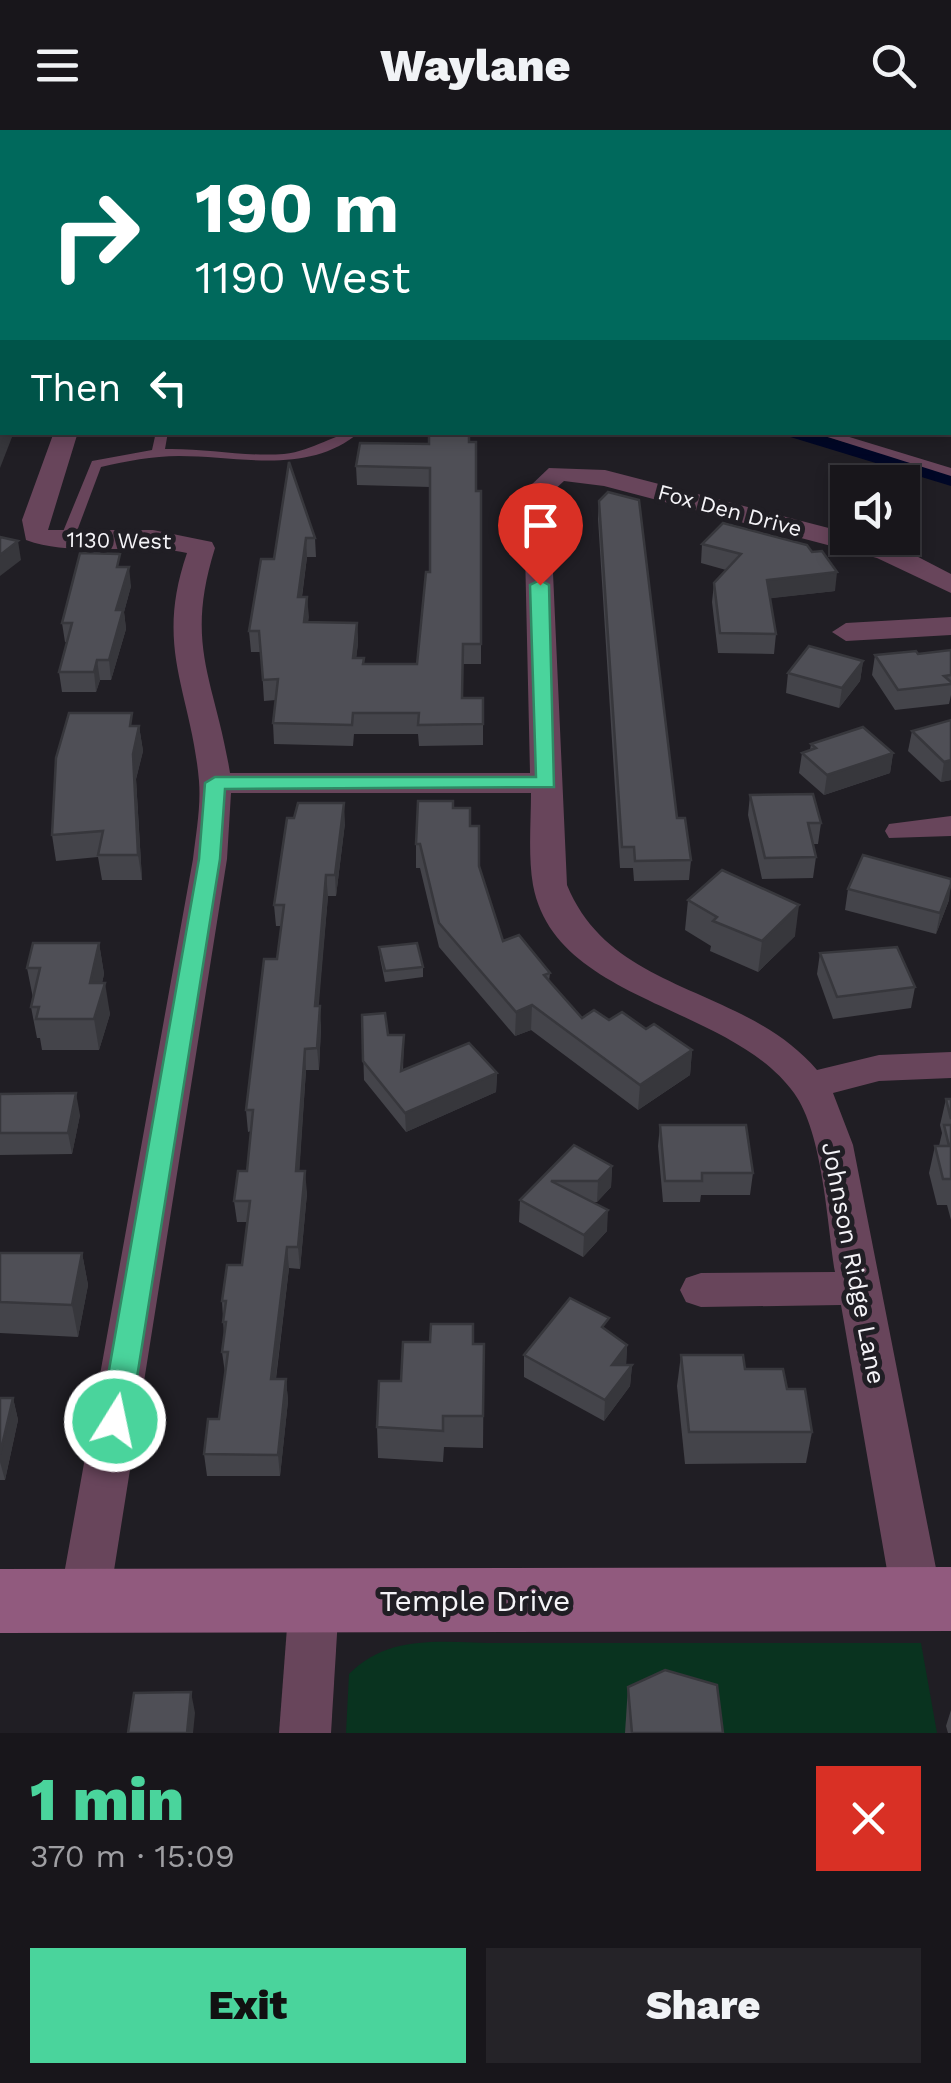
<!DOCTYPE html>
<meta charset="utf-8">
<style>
:root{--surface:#18161b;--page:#252328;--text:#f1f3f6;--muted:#9f9fa3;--line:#36353a;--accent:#4ad49c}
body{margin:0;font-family:"Work Sans",sans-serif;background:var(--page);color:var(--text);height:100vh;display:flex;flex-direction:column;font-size:38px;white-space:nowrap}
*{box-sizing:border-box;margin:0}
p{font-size:32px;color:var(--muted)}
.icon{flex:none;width:55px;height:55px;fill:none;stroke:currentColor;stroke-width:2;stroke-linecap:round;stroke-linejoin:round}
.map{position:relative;height:1603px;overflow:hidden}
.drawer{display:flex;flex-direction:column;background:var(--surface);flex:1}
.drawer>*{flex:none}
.top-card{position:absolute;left:0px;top:0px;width:952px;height:305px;box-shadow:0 5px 15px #0003,0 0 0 2px var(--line);background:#00695c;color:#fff;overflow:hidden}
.buttons{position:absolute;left:830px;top:335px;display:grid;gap:20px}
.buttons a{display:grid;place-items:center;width:90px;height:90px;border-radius:0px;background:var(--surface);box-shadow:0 5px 15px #0003,0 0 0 2px var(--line);font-size:50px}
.pin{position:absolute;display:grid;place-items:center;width:85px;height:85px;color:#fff;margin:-102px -42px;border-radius:50% 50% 50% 0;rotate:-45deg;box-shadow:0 0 10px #0007}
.pin .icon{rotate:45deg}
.me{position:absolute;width:110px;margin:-55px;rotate:10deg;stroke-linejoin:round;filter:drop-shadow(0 0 8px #0008)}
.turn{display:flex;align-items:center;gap:35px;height:210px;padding:0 30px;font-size:45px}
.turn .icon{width:130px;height:130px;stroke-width:2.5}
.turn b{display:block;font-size:70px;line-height:85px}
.then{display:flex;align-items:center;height:95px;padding:0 30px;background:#0003;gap:20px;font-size:38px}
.round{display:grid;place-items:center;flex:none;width:105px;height:105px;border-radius:0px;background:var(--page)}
.headline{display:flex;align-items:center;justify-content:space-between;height:170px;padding:0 30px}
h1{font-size:60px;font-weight:800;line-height:75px;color:var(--accent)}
.cta{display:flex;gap:20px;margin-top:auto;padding:20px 30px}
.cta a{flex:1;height:115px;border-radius:0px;background:var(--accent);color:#111;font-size:40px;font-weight:800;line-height:115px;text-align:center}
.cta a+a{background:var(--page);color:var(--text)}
header{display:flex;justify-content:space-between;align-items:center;height:130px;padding:0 30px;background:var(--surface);font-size:45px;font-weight:800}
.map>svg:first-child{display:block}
.green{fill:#09331f}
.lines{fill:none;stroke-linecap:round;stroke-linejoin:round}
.canal{fill:#000726;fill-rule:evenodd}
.lane{fill:#68455b;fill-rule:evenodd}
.street{fill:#68455b;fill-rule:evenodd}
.secondary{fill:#915a7e;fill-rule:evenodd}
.wall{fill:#44444a}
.shaded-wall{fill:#37373c}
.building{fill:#4f4f56;stroke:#37373c;stroke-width:2.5}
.route{fill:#4ad49c;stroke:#308a65;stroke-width:2.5}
.labels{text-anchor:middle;stroke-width:10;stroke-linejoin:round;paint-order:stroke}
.far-street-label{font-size:22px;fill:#f5f4f8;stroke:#201e24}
.street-label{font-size:25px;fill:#f5f4f8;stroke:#201e24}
.near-street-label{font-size:30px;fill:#f5f4f8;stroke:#201e24}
</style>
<header><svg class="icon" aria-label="menu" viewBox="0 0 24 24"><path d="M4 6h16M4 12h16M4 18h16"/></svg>Waylane<svg class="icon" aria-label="search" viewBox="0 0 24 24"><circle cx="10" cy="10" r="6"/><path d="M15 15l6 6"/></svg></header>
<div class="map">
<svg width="951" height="1603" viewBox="0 0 951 1603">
<rect width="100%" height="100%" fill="#201e24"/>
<path class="green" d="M508 1513H921L937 1603H346L349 1544C392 1500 451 1514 508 1513Z"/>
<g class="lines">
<polygon class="canal" points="774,302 809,302 951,342 951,356"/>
<g class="lane">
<rect x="0" y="166" width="2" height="6"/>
<path d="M156 302H168L165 319C205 318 245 327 284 324 314 321 335 302 360 302 307 346 241 326 179 326 152 326 127 331 101 337L74 409 67 413 62 412 60 409 92 331 152 320Z"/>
<polygon points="812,302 833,302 951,338 951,346"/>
</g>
<g class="street">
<path d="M54 302H78L48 400H153L212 412 215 418C184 517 215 549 230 643H530L524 376 528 358 549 338 605 340 848 403V408L897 416 951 444V463L877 428 604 356 564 351 553 361 550 376 567 755C612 865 743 854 817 940L879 925 951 922V948L879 951 833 963 853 1015 942 1469 934 1485 917 1491 900 1485 892 1469 841 1175 701 1177 686 1172 680 1160 686 1148 701 1143 835 1142C827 1093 823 1003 794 963 730 874 555 873 533 755 528 726 531 692 531 663H231L227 729 109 1472 101 1488 84 1494 67 1488 59 1472 193 729C196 703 201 677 199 651 191 560 154 519 187 423 135 412 75 428 26 410L22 390Z"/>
<polygon points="951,487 951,505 846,511 832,502 846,493"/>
<polygon points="951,686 951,706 889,708 885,701 889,694"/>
<polygon points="314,1449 331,1455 339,1471 331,1603 279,1603 289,1471 297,1455"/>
</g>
<polygon class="secondary" points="951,1437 951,1501 0,1503 0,1439"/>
</g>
<g class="wall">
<polygon points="469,312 476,361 481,361 481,534 463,534 463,568 483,568 483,615 419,616 418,604 354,604 353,616 274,614 273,593 276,570 264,571 261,522 251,522 249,501 274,429 289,332 315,408 316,427 307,427 302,467 307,467 308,492 357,493 358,513 356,528 364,534 417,534 430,442 430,357 357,355 356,336 429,314"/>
<polygon points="599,371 677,688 691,730 689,750 634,751 633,738 620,738 598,389"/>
<polygon points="723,393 835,461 770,468 776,504 774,524 718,523 712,472 714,453 726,440 701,433 702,414"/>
<polygon points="122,437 131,456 124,482 126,499 111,550 100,550 96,562 62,562 59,542 67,512 65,512 62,493"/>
<polygon points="951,520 951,565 949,574 895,580 872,545 875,525 918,524"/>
<polygon points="863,531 860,551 839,578 786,563 788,543"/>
<polygon points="951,590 951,650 941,652 908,621 912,601"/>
<polygon points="134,596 139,596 143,621 136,649 142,750 102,750 98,727 56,731 52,705"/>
<polygon points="811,614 893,623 890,643 824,665 799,643 802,623 810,620"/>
<polygon points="750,665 821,693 818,714 813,714 816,727 813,748 762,749 748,685"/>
<polygon points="453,678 470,696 479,736 503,811 550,843 549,851 582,888 609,890 646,899 692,920 690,945 638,980 531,900 515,906 439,817 420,738 416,738 416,714"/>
<polygon points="345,693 336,766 328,766 318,876 321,897 319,940 306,940 299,1041 307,1063 300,1139 289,1138 276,1249 286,1249 288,1271 280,1346 207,1346 204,1324 219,1289 225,1243 222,1222 224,1206 222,1171 242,1135 247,1092 237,1092 234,1071 247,1041 251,1001 248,1002 246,980 277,829 281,796 276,796 274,775"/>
<polygon points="848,759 949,770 936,804 845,780"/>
<polygon points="688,770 795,806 758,842 710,821 711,816 685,800"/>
<polygon points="99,813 104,844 102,853 110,884 99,920 42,920 40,908 37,908 31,877 33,868 27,838"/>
<polygon points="379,817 423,837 423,847 385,852 380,828"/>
<polygon points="820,823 915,857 911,878 833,889 817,844"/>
<polygon points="362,885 388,905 404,905 403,941 497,943 496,962 406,1002 364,950"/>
<polygon points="0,964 80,985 72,1024 0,1025"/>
<polygon points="946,969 951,969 951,1090 947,1075 937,1075 929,1043 935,1016 939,1016 942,1003 940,995"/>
<polygon points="660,995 753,1043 750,1065 701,1065 700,1072 663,1072 658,1016"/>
<polygon points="574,1015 612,1036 611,1057 597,1072 594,1072 607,1101 583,1127 519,1092 520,1070"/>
<polygon points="0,1123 82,1123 88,1155 78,1207 0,1203"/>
<polygon points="608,1201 627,1215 626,1235 632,1235 630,1256 604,1291 524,1247 524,1225"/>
<polygon points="473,1214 484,1214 483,1318 444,1317 443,1332 378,1328 377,1297 401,1251"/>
<polygon points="681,1225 745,1239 787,1259 812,1302 806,1333 685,1334 677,1256"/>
<polygon points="0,1268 13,1268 18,1290 5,1350 0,1350"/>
<polygon points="628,1557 723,1603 625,1603"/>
<polygon points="951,1580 951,1603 948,1603 946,1596"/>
</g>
<g class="shaded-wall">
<polygon points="4,302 14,302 0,338 0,313"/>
<polygon points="306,408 307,427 299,487 298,467"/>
<polygon points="18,411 21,430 0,446 0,425"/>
<polygon points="129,437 131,456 124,482 126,499 111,550 109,530 116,480"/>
<polygon points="837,442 835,461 765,469 767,450"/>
<polygon points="307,467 309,487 305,513 304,492"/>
<polygon points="357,493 358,513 354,548 353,528"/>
<polygon points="97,530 100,550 96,562 94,542"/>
<polygon points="863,531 860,551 839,578 842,558"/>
<polygon points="139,596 143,621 136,649 142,750 138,725 133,624"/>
<polygon points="893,623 890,643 824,665 827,645"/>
<polygon points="951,630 951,650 941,652 944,632"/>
<polygon points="344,673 345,693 336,766 335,745"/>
<polygon points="326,745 328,766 317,897 315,876"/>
<polygon points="951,754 949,770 936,804 940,783"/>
<polygon points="799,775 795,806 758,842 762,811"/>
<polygon points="99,813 104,844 95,884 90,853"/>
<polygon points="105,853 110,884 99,920 94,889"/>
<polygon points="532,875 531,900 515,906 516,882"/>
<polygon points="320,876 321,897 319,940 317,918"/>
<polygon points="305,919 306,940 298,1063 296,1041"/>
<polygon points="692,920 690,945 638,980 640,955"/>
<polygon points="497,943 496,962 406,1002 405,983"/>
<polygon points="76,963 80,985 72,1024 68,1003"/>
<polygon points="612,1036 611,1057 597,1072 598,1051"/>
<polygon points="305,1041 307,1063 300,1139 298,1117"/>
<polygon points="608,1080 607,1101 583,1127 584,1105"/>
<polygon points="287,1117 289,1138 273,1271 271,1249"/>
<polygon points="82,1123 88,1155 78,1207 72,1175"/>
<polygon points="627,1215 626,1237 612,1235"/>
<polygon points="632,1235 630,1256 604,1291 605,1270"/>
<polygon points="286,1249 288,1271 280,1346 278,1325"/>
<polygon points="13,1268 18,1290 5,1350 0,1332 0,1324"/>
<polygon points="191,1562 195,1583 193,1603 187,1603"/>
</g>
<g class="building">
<polygon points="0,176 2,176 2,212 2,203 0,204"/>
<polygon points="2,220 2,302 4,302 0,313 0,222"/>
<polygon points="429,302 469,302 469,312 476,312 476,361 481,361 481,514 463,514 462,568 483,568 483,594 418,595 419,583 353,583 352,595 273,593 278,549 263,550 259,501 249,501 261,429 274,429 289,332 315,408 306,408 298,467 307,467 304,492 357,493 353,528 364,528 363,534 417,534 426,442 430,442 430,338 356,336 360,313 429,314"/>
<polygon points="608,362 639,370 677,688 685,688 691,730 635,731 634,717 622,717 599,371"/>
<polygon points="723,393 807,415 812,422 822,421 837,442 767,450 776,504 720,503 714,453 741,424 702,414"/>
<polygon points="0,407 18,411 0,425"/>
<polygon points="80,423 120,424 117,437 129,437 116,480 123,480 109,530 97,530 94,542 59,542 72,493 62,493"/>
<polygon points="809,516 863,531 842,558 788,543"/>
<polygon points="951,520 951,545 944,546 951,552 951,554 898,560 875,525 916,521 918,524"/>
<polygon points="69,583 132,583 130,596 139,596 133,624 138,725 98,725 103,701 52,705 56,628"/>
<polygon points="951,590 951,630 944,632 912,601"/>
<polygon points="863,597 893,623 827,645 802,623 816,618 811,614"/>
<polygon points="813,664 821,693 808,693 816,727 765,728 750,665"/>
<polygon points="418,671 453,671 453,678 470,678 470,696 479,696 479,736 503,811 519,805 550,843 544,845 582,888 594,880 609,890 622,882 646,899 654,894 692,920 640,955 532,875 516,882 439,793 420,714 416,714"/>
<polygon points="298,673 344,673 335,745 326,745 315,876 320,876 317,918 305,919 296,1041 305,1041 298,1117 287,1117 271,1249 286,1249 278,1325 204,1324 208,1289 219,1289 228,1222 222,1222 226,1192 223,1192 226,1171 222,1171 227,1135 242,1135 250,1071 234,1071 238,1041 247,1041 253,980 246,980 264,829 277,829 284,775 274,775 287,688 294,688"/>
<polygon points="863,725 951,749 951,754 940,783 848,759"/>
<polygon points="722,740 799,775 762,811 713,791 717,787 688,770"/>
<polygon points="33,813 99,813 90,853 105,853 94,889 36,889 39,877 31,877 40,838 27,838"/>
<polygon points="417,813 423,837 385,841 379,817"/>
<polygon points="897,817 915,857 837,867 820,823"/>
<polygon points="385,883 388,905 404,905 401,941 469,913 497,943 405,983 363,931 362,885"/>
<polygon points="76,963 68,1003 0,1003 0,964"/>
<polygon points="946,969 951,969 951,989"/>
<polygon points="660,995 746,995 753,1043 702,1043 702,1051 665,1051"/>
<polygon points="944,995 951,995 951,1049 943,1049 935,1016 949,1016"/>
<polygon points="574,1015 612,1036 598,1051 551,1051 608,1080 584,1105 520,1070"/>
<polygon points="0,1123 82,1123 72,1175 0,1172"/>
<polygon points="570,1168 609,1188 602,1197 627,1215 612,1235 632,1235 605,1270 524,1225"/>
<polygon points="431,1194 473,1194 473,1214 484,1214 483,1286 443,1286 443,1301 377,1297 379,1251 401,1251 403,1212 430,1212"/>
<polygon points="681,1225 743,1225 745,1239 783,1239 787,1259 805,1259 812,1302 689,1302"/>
<polygon points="0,1268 13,1268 0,1324"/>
<polygon points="665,1540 717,1555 723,1603 632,1603 628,1557"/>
<polygon points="191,1562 187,1603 128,1603 134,1563"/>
</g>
<polygon class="route" points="540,450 549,455 554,657 225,659 220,729 130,1291 125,1299 115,1303 105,1299 100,1291 199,729 205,653 215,647 536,647 530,455"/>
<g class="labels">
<g class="far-street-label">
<text transform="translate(730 380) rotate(15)" y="8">Fox Den Drive</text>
<text transform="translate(119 410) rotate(1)" y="8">1130 West</text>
</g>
<g class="street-label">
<text transform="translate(854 1133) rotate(79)" y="9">Johnson Ridge Lane</text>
</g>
<g class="near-street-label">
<text x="475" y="1481">Temple Drive</text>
</g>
</g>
</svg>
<div class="buttons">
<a><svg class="icon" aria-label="sound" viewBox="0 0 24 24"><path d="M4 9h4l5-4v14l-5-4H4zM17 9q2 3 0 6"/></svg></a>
</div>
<div class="pin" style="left:540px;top:455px;background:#d93025"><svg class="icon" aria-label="arrive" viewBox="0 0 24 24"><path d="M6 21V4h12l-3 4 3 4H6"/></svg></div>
<svg class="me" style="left:115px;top:1291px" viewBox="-20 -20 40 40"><circle r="17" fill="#4ad49c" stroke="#fff" stroke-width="3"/><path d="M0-11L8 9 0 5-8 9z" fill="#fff"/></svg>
<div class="top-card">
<div class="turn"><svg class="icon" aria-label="right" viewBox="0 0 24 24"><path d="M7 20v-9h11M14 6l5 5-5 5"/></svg><div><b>190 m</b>1190 West</div></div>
<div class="then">Then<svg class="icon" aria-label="left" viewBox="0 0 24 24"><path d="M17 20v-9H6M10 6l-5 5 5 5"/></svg></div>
</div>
</div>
<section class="drawer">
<div class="headline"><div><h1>1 min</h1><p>370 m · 15:09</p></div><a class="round" style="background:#d93025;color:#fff"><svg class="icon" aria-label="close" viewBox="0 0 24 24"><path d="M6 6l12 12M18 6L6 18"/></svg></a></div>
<div class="cta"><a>Exit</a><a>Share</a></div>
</section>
